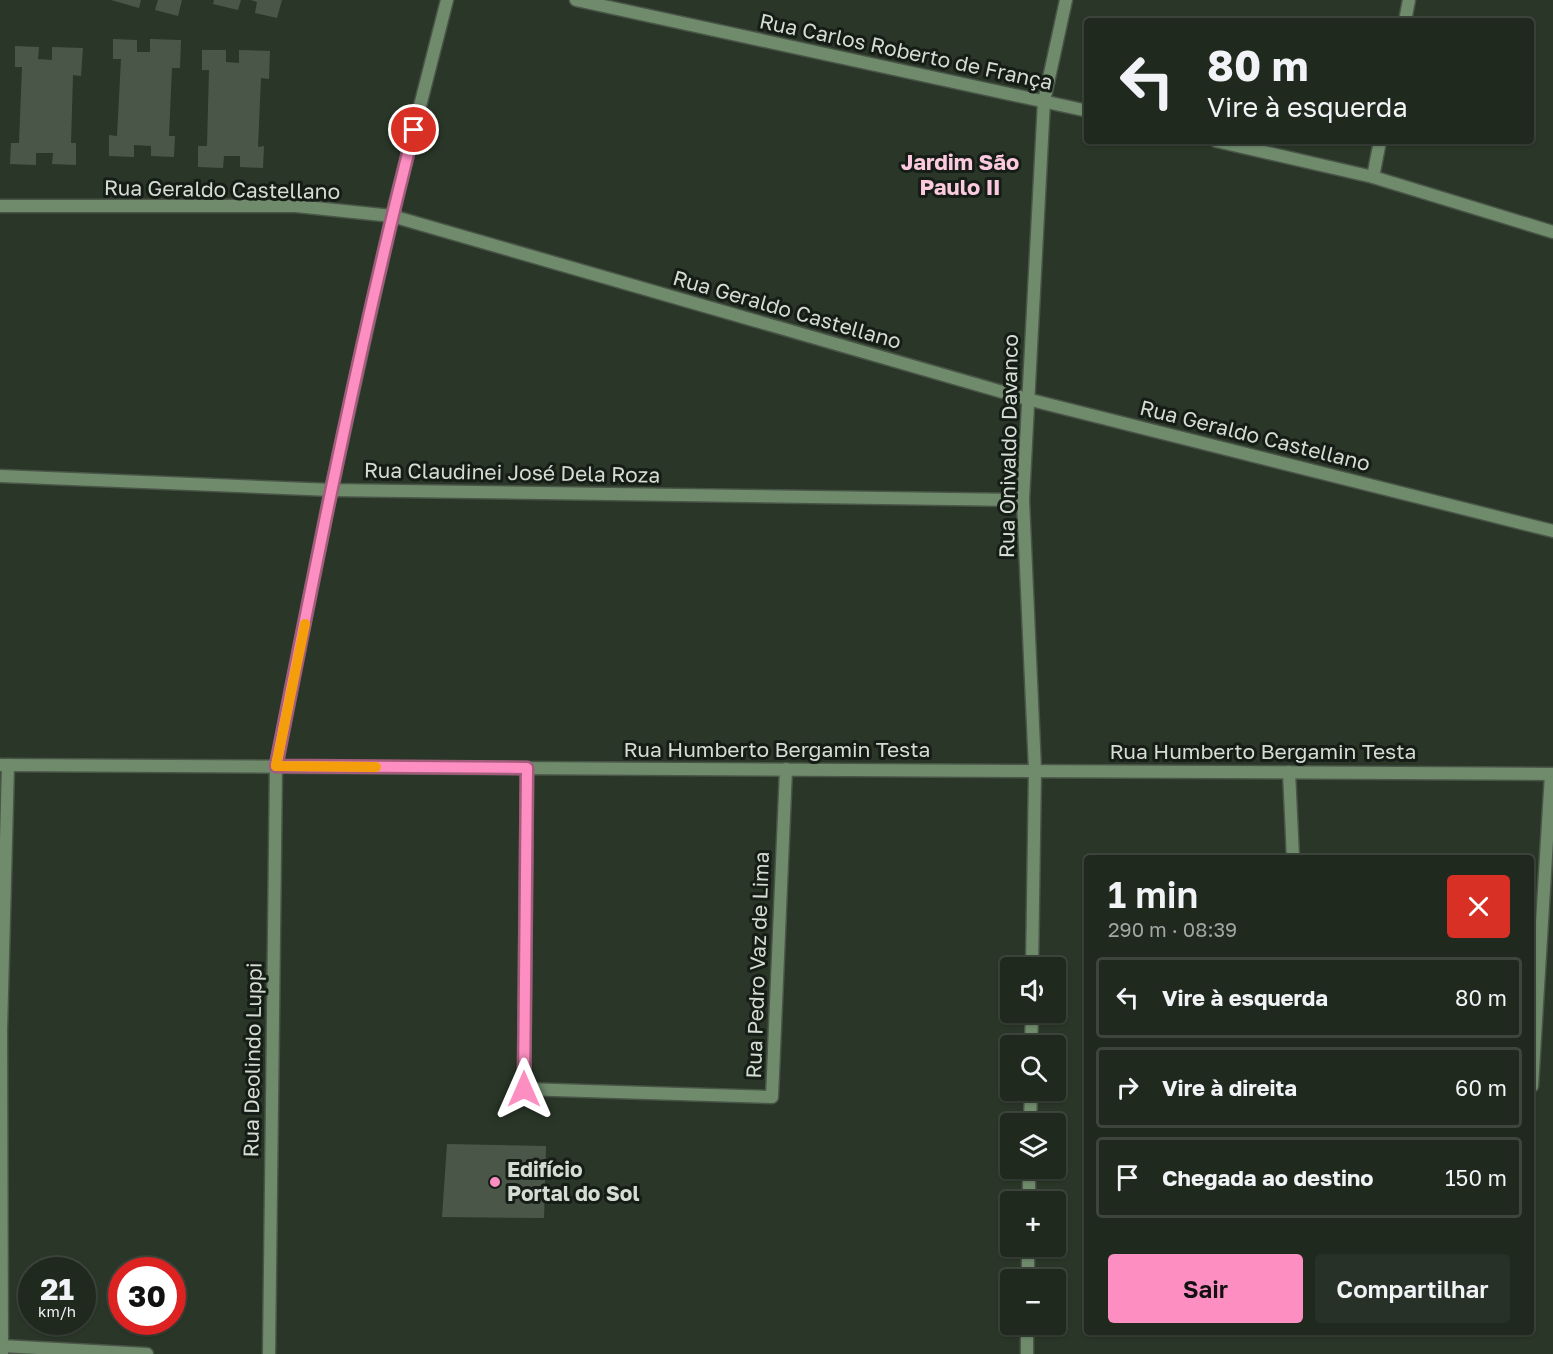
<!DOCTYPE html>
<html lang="pt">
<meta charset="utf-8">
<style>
:root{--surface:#20291e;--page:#283127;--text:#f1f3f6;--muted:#a2a6a4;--line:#3d453c;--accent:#fd8ec1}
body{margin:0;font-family:"Golos Text",sans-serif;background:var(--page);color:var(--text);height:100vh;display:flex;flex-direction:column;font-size:22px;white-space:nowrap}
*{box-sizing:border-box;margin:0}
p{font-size:20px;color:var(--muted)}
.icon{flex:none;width:33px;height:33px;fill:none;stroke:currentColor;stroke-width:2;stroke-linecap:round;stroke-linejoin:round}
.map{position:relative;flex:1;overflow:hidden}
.drawer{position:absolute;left:1084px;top:855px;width:450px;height:480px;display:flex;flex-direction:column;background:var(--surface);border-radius:6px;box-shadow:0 2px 4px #0004,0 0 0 2px var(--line)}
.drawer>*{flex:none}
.hud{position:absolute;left:1084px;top:18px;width:450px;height:126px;border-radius:6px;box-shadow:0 2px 4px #0004,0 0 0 2px var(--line);background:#20291e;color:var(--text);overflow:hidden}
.fabs{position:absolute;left:1000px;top:957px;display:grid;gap:12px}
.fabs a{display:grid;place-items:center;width:66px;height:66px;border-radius:6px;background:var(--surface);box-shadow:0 2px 4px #0004,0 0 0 2px var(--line);font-size:30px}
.speed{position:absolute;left:18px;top:1257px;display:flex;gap:12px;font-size:30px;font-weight:700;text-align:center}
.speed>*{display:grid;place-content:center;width:78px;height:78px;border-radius:50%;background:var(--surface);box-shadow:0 2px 4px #0004,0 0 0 2px var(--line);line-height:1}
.speed small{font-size:15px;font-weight:400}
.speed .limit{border:9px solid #d22;background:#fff;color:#111}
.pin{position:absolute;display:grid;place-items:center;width:51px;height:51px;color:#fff;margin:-26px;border:3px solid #fff;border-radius:50%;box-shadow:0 2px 6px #0007}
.me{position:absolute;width:66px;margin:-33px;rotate:0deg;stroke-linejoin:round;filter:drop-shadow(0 0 4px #0008)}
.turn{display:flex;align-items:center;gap:21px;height:126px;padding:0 24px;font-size:27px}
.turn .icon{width:78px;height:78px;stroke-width:2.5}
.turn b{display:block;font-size:42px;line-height:51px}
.round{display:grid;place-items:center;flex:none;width:63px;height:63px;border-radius:6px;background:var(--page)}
.overview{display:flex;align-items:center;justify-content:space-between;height:102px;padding:0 24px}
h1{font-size:36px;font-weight:600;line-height:45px}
.primary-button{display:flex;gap:12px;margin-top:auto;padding:12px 24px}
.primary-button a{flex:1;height:69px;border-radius:6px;background:var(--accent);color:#111;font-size:24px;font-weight:600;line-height:69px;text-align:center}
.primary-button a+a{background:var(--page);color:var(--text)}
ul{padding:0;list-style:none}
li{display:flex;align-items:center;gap:18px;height:81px;margin:0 12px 9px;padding:0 12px;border:3px solid var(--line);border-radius:6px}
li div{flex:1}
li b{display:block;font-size:22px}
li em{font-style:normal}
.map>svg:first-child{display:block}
.building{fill:#4a5748}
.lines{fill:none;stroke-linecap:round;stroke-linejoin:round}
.minor-casing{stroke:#495547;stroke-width:15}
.tertiary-casing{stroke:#495547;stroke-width:15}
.minor{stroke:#6f8b6c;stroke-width:12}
.tertiary{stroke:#6f8b6c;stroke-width:12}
.route-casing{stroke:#a45c7d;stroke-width:15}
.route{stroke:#fd8ec1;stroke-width:10}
.slow{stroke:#f59e0b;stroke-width:10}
.poi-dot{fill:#fd8ec1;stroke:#161c16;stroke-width:2}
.labels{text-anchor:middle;stroke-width:6;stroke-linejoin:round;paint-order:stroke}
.street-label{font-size:21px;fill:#d4ddd3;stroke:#161c16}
.poi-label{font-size:21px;font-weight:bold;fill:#d4ddd3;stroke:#161c16;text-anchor:start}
.neighbourhood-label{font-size:22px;font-weight:bold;fill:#fbcade;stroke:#161c16}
</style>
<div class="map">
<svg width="1553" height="1354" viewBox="0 0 1553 1354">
<rect width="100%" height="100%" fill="#2a3728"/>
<g class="building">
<polygon points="111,0 141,0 139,8"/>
<polygon points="158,0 182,0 178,16 155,10"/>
<polygon points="214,0 241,0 238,10 213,4"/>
<polygon points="251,0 282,0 277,18 255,13 257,2"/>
<polygon points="113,39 137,40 137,52 150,52 150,39 181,40 180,68 172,68 169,136 175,136 174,157 151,156 151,146 134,145 134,157 109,156 109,135 117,136 121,59 113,59"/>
<polygon points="15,46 39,47 38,59 52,60 52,47 83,48 81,76 73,75 71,143 76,143 76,165 52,164 53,153 36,153 36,165 10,164 11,143 19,143 22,67 15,67"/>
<polygon points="202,50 226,50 226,62 239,63 239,50 270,51 269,79 261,78 258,147 264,146 263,168 240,167 240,156 224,156 223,168 198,167 198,146 207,146 209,70 202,70"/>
<polygon points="447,1144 546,1146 544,1218 442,1217"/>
</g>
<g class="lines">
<g class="minor-casing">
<g id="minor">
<polyline points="576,0 1088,111"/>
<polyline points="1405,21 1409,0"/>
<polyline points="1216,141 1373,177 1553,232"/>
<polyline points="1373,177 1380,141"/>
<polyline points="0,206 296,206 392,216 1027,399 1553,531"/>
<polyline points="0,476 331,490 1023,500"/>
<polyline points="527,768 524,1089 772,1097 786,769"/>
<polyline points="1289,772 1293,858"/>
<polyline points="1032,968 1035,770 1023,500 1044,101 1066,0"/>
<polyline points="1031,1046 1032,1012"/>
<polyline points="1532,1086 1551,774"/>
<polyline points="1030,1124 1031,1090"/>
<polyline points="1029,1202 1029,1168"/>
<polyline points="1028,1280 1028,1246"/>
<polyline points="0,1345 2,1346 147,1354"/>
<polyline points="2,1354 1,1030 8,765"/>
<polyline points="269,1354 276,766 331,490 392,216 447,0"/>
<polyline points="1027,1354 1027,1324"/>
</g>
</g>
<g class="tertiary-casing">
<polyline id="tertiary" points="0,765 1553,774"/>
</g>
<use href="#minor" class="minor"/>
<use href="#tertiary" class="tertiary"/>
</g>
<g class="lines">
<g class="route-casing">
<path id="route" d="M414 130C360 340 318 553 276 766L527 768 524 1089"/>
</g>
<use href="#route" class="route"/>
<polyline class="slow" points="305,624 276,766 376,767"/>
</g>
<circle class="poi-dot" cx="495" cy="1182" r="6"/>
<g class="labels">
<g class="street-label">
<text transform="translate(906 52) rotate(12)" y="7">Rua Carlos Roberto de França</text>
<text transform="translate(222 190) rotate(1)" y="7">Rua Geraldo Castellano</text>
<text transform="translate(787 310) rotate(16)" y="7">Rua Geraldo Castellano</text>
<text transform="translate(1255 436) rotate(14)" y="7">Rua Geraldo Castellano</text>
<text transform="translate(1009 446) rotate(-89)" y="7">Rua Onivaldo Davanco</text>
<text transform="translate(512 473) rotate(1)" y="7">Rua Claudinei José Dela Roza</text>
<text x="777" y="757">Rua Humberto Bergamin Testa</text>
<text x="1263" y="759">Rua Humberto Bergamin Testa</text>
<text transform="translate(758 965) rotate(-88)" y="7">Rua Pedro Vaz de Lima</text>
<text transform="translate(253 1060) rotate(-89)" y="7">Rua Deolindo Luppi</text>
</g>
<g class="poi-label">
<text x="507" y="1177">Edifício<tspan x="507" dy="24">Portal do Sol</tspan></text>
</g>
<g class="neighbourhood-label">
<text x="960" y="170">Jardim São<tspan x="960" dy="25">Paulo II</tspan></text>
</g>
</g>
</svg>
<div class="fabs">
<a><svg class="icon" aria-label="sound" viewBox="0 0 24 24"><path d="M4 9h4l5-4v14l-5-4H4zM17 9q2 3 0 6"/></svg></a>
<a><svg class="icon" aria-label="search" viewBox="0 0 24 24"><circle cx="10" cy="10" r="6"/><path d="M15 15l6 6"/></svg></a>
<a><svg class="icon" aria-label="layers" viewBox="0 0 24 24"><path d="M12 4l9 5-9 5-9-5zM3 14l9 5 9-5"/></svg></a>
<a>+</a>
<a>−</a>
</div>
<div class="speed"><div>21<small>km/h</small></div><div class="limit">30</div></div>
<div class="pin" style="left:414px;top:130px;background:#d93025"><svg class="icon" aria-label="arrive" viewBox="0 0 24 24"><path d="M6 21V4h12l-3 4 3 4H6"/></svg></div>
<svg class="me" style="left:524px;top:1089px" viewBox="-20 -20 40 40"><path d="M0-17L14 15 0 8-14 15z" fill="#fd8ec1" stroke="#fff" stroke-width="4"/></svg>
<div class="hud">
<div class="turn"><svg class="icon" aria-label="left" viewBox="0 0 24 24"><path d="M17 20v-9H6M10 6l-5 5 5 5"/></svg><div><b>80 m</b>Vire à esquerda</div></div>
</div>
<section class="drawer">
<div class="overview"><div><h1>1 min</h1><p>290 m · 08:39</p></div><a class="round" style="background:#d93025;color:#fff"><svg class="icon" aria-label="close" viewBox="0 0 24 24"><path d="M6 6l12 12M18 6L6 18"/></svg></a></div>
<ul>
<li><svg class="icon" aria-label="left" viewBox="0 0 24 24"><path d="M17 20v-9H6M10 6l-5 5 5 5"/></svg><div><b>Vire à esquerda</b></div><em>80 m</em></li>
<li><svg class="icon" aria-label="right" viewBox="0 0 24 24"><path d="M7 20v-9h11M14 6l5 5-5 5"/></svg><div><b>Vire à direita</b></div><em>60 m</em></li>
<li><svg class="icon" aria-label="arrive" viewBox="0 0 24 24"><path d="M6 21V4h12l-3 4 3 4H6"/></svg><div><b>Chegada ao destino</b></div><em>150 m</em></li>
</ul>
<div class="primary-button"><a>Sair</a><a>Compartilhar</a></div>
</section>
</div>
